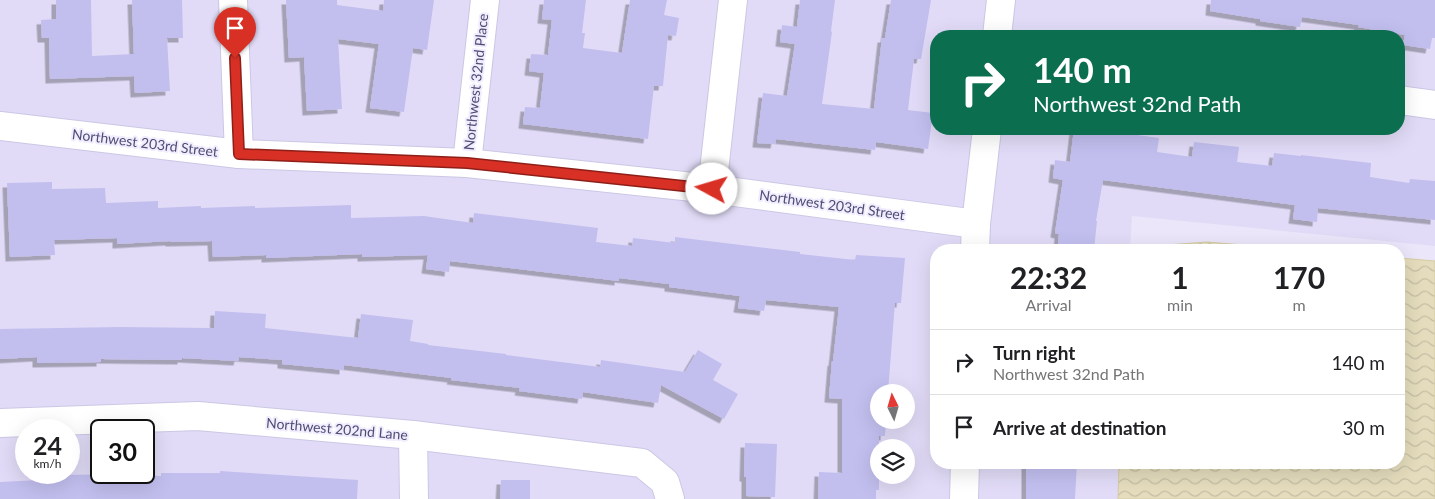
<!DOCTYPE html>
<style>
:root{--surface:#fff;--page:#f6f6f6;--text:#202124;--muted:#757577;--line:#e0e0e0}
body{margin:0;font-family:Lato,sans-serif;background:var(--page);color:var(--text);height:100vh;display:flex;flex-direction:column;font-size:19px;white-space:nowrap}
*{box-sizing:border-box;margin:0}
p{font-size:16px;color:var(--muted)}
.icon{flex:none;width:28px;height:28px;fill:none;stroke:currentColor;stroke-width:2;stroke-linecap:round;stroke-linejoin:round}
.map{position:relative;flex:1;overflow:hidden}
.panel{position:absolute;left:930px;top:244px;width:475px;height:225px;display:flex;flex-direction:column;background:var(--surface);border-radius:20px;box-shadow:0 5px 20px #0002}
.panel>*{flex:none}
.top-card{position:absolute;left:930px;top:30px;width:475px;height:105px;border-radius:20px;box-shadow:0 5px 20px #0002;background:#0b6e4f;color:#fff;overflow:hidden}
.needle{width:32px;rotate:355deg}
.controls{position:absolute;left:870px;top:384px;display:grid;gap:10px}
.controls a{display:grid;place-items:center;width:45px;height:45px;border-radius:50%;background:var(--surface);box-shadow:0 5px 20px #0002;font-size:25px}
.speed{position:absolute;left:15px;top:419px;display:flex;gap:10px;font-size:25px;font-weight:700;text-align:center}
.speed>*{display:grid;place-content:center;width:65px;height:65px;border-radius:50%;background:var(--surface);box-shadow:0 5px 20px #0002;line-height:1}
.speed small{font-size:12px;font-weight:400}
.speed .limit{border:2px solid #111;border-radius:8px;background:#fff;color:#111}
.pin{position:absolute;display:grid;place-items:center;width:42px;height:42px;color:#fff;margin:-51px -21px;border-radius:50% 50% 50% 0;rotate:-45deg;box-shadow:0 0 5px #0007}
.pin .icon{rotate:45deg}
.me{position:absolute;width:55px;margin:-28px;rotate:276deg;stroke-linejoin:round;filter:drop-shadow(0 0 4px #0008)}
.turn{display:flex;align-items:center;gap:18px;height:105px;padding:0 20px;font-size:22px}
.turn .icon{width:65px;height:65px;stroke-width:2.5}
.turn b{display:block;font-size:35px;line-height:42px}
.eta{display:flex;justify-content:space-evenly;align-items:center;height:85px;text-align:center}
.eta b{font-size:30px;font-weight:700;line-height:35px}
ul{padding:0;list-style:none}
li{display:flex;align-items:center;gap:15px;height:65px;padding:0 20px;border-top:1px solid var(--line)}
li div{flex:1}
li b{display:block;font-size:19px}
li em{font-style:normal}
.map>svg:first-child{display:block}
.residential{fill:#e1dbf7;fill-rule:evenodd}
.water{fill:url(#water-waves);stroke:#d5cca2}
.building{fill:#c2bfef;filter:url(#shadow)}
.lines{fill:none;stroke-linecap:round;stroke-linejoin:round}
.minor-casing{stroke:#cbc7e5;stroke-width:30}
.minor{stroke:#fff;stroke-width:28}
.route-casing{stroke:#8d1f18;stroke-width:12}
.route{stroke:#d93025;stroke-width:9}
.labels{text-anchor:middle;stroke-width:4;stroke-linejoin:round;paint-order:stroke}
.street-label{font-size:14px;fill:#4d4c73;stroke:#f1ecfe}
</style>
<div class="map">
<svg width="1435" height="499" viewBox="0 0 1435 499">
<defs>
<pattern id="water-waves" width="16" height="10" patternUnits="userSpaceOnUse" patternTransform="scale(1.25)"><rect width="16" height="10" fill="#e4dcbc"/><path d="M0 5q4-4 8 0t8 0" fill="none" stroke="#c5bea5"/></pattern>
<filter id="shadow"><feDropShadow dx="-4.5" dy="4.5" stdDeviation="0" flood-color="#0004"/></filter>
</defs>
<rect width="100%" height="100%" fill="#ece6fb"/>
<path class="residential" d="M0 0H1435V246L1132 216 1130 250H936V462L1119 463 1118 499H0ZM936 36H1399V129H936ZM879 392H906V420H879ZM26 430H69V472H26ZM101 430H144V472H101ZM879 448H906V475H879Z"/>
<g class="water">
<polygon points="1207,242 1305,250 1159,250 1166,245"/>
<polygon points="1399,258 1435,261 1435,499 1118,499 1119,463 1399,462"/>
</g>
<g class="building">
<polygon points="56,0 91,0 92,56 134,54 132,0 182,0 183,38 167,38 170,91 135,93 134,76 50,79 49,38 42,38 41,20 56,19"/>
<polygon points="286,0 337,0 337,5 383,11 384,0 434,0 427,50 413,48 404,112 370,108 379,44 338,39 342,109 307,111 304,57 289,58"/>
<polygon points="544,0 586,0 582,33 585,33 583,48 622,53 630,0 667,0 664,15 679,18 676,36 668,35 663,86 654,86 648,139 523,124 525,107 540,108 544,73 529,71 531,54 548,55 552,20 542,19"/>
<polygon points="800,0 835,0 831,31 832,32 822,104 874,109 882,38 885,38 891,0 931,0 921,59 914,59 908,110 933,113 928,149 876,142 875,150 776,139 775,144 757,143 763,93 787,96 795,44 780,42 782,25 797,27"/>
<polygon points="1211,0 1435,0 1435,38 1432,38 1430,49 1403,45 1405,35 1358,27 1359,25 1302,17 1300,27 1260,21 1260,19 1210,11"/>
<polygon points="1074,129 1108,129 1108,131 1159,138 1157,152 1192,157 1194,142 1239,147 1237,162 1272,166 1274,153 1301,156 1301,155 1371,163 1370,177 1409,183 1410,179 1435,181 1435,220 1318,208 1317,222 1293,219 1295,205 1103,180 1096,221 1097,221 1094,250 1068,250 1058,248 1059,234 1055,233 1063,180 1053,178 1055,160 1070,162"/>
<polygon points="52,182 52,189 105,188 106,203 158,201 158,208 201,206 201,208 255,206 255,208 351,205 351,218 424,216 473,223 474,213 598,228 596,242 632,246 633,238 675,243 675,237 800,252 800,254 855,260 856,255 905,258 901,303 895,303 888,392 879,392 879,420 886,420 885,436 879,436 879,490 876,490 876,499 818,499 819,472 842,473 842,399 829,398 832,361 833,362 839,307 766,300 764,311 738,308 740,296 669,287 669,284 619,278 619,281 450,261 449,272 426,269 428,255 362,257 362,254 266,258 266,255 213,257 212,241 170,242 170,241 117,244 117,238 54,240 55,255 10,257 7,183"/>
<polygon points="215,311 266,314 265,328 358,338 361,314 413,320 410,341 428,344 428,345 506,354 506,355 600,367 601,360 685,372 698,350 722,364 713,380 738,394 724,419 661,385 658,403 583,392 582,399 519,391 520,388 451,380 452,378 344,365 344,370 282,364 282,360 239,357 238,361 182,358 182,360 101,359 101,362 37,363 37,357 0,359 0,329 120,327 214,328"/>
<polygon points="745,443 777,444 775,497 746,496 746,477 744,477"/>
<polygon points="1041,462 1077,462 1075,499 1026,499 1026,463 1041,464"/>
<polygon points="220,471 358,480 357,499 0,499 0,482 60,479 60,475 122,474 122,475 161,476 161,473 220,473"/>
<polygon points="501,480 530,480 530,499 500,499"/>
</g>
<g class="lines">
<g class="minor-casing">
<g id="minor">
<polyline points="233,0 239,154"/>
<polyline points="997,36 1001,0"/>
<polyline points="1399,100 1435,105"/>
<polyline points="0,126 239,154 467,163 712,189 976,224"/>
<polyline points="467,163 485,0"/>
<polyline points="712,189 733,0"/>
<polyline points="975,250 976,224 987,129"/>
<polyline points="0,423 198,416 413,435 642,463 665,482 670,499"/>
<polyline points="413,435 414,499"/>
<polyline points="964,499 965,462"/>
</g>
</g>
<use href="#minor" class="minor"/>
</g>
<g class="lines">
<g class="route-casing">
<polyline id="route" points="235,58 239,154 467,163 712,189"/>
</g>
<use href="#route" class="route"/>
</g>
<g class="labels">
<g class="street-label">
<text transform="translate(476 82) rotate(-84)" y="5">Northwest 32nd Place</text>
<text transform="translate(145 143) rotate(7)" y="5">Northwest 203rd Street</text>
<text transform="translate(832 205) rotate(8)" y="5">Northwest 203rd Street</text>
<text transform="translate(337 429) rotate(5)" y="5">Northwest 202nd Lane</text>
</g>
</g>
</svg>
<div class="controls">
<a><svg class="needle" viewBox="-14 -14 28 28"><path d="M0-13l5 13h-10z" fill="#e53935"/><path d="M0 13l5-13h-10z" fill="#757577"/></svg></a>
<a><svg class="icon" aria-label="layers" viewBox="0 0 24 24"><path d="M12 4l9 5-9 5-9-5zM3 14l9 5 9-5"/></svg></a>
</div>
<div class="speed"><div>24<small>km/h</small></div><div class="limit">30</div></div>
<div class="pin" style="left:235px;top:58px;background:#d93025"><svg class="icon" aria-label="arrive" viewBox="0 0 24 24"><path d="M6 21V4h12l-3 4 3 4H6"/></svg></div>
<svg class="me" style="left:712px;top:189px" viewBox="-20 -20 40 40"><circle r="19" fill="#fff"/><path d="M0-13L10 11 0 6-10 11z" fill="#d93025"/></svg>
<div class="top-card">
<div class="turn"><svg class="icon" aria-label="right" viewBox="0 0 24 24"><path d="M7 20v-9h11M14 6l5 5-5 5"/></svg><div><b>140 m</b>Northwest 32nd Path</div></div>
</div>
<section class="panel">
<div class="eta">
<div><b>22:32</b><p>Arrival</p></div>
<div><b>1</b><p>min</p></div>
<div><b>170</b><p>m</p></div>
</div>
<ul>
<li><svg class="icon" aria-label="right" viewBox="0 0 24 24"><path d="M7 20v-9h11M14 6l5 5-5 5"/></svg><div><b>Turn right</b><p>Northwest 32nd Path</p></div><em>140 m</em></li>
<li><svg class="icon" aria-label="arrive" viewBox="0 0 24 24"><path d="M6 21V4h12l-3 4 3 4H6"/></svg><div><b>Arrive at destination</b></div><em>30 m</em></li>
</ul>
</section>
</div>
